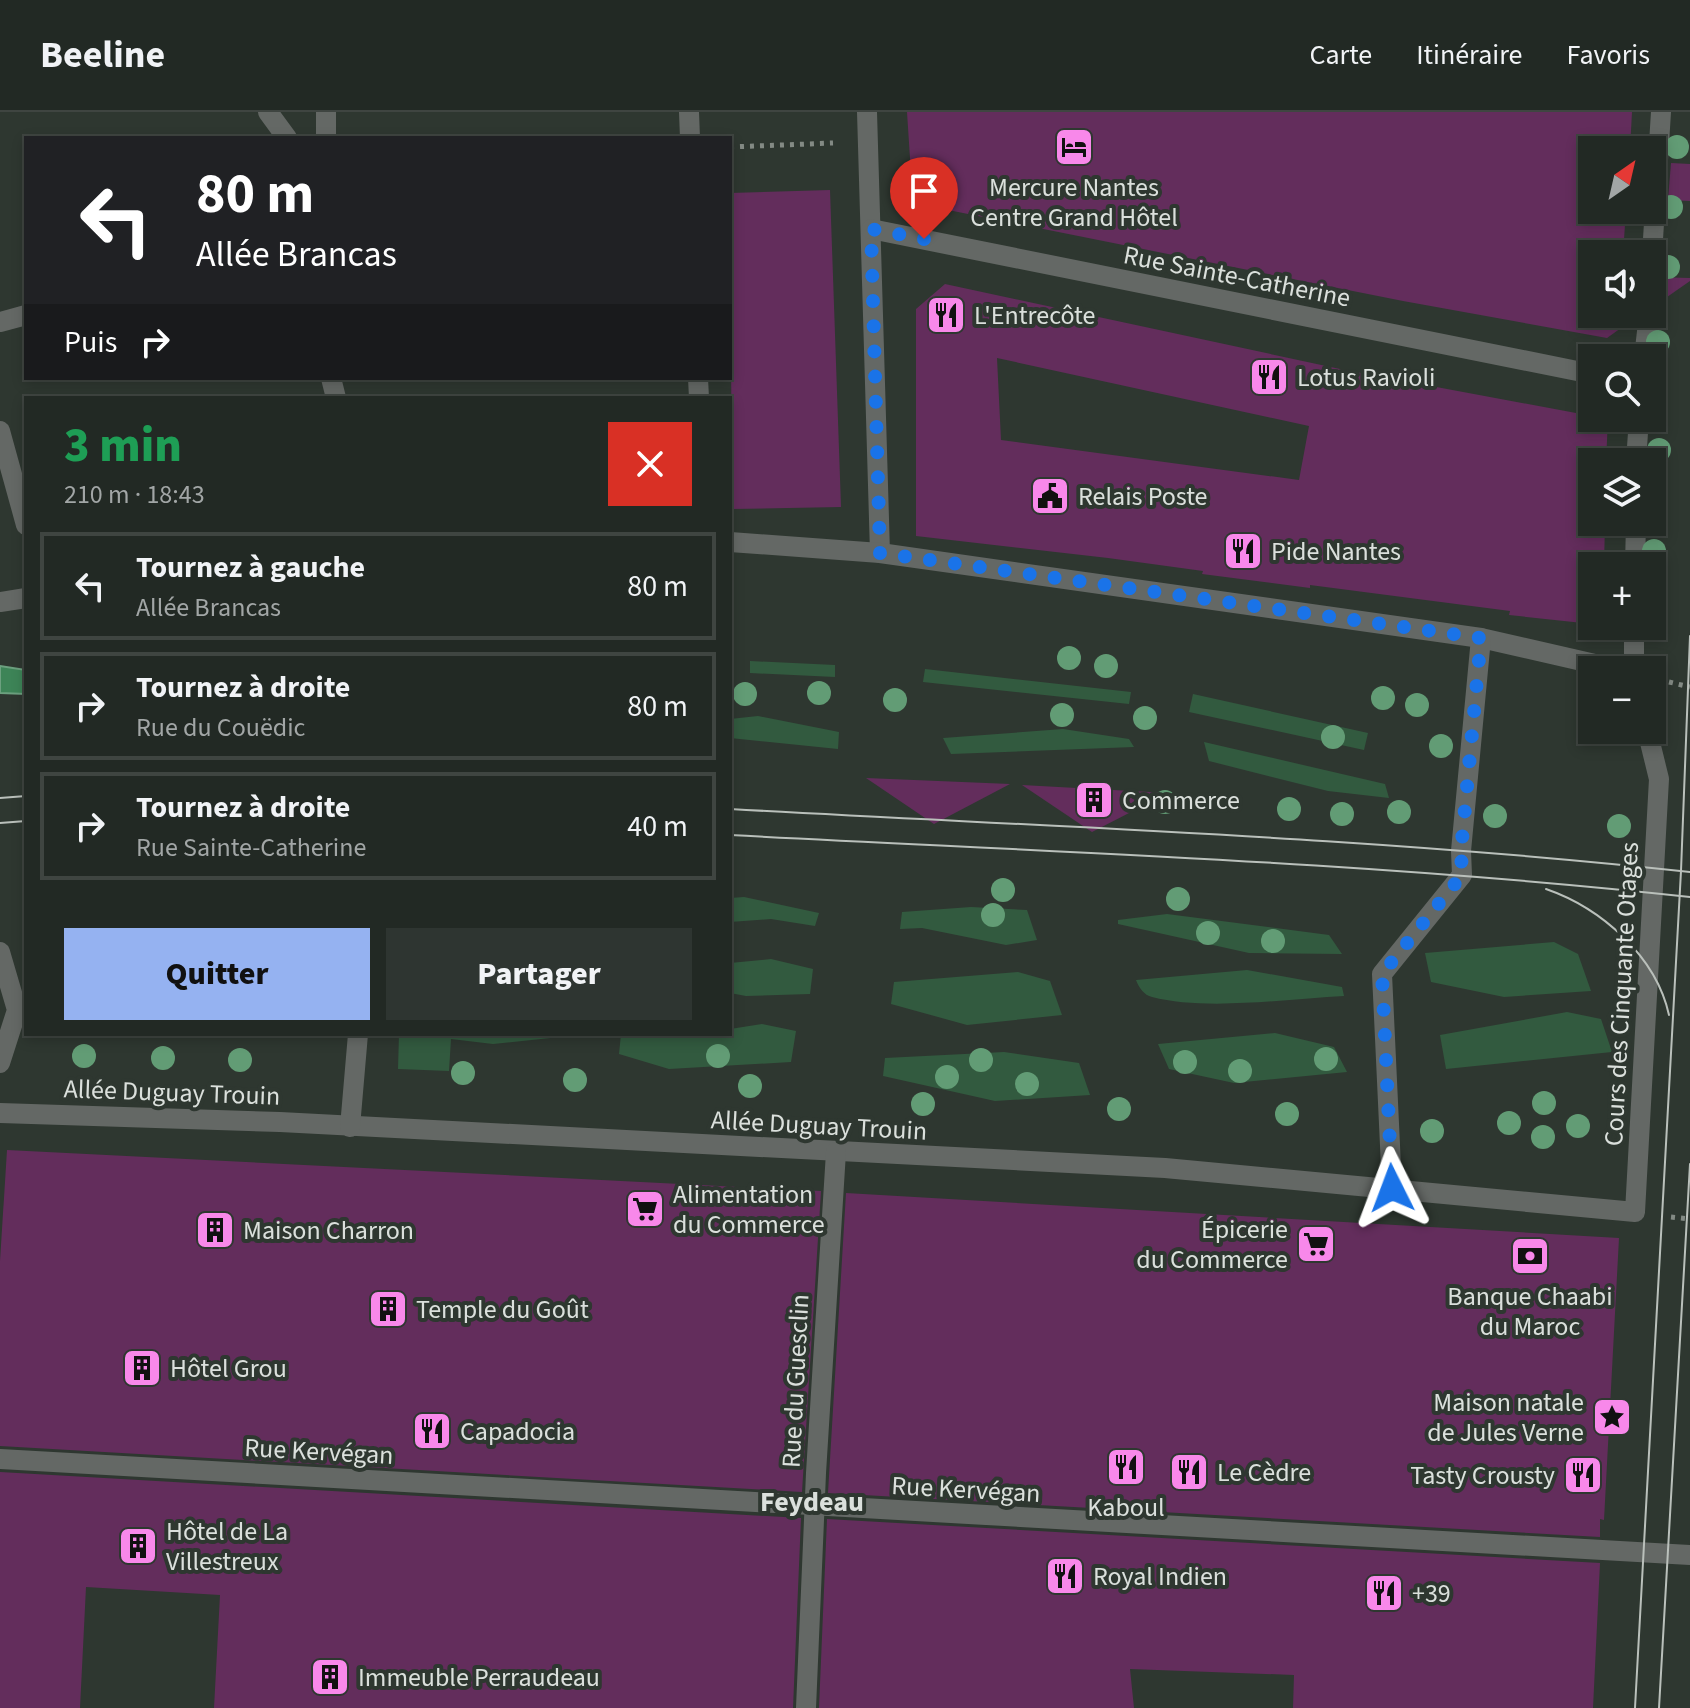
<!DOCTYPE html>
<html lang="fr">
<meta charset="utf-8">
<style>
:root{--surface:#222924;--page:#2e3531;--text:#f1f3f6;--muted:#a2a6a6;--line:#3f4541;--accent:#95b2f1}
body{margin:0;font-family:"Source Sans 3",sans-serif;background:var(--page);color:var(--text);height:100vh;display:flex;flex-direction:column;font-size:30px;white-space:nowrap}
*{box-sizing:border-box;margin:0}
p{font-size:26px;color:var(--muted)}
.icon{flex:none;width:44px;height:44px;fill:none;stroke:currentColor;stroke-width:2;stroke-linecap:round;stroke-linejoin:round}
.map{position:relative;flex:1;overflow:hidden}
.panel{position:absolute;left:24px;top:284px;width:708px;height:640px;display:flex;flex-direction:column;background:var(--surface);border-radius:0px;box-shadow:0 4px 12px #0003,0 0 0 2px var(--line)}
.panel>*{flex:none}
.guide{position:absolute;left:24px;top:24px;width:708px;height:244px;border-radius:0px;box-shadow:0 4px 12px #0003,0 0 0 2px var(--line);background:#202124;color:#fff;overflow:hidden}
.needle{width:52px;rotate:34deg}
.tools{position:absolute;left:1578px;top:24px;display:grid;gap:16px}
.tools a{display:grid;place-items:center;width:88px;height:88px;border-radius:0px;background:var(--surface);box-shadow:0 4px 12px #0003,0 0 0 2px var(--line);font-size:40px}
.pin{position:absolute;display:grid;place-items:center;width:68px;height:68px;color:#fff;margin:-82px -34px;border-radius:50% 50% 50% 0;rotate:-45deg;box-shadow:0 0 8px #0007}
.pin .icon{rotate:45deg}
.me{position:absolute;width:88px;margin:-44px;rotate:357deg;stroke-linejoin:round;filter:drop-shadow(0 0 6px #0008)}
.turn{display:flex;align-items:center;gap:28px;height:168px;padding:0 40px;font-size:36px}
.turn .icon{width:104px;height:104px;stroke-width:2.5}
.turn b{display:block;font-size:56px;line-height:68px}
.then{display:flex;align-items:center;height:76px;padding:0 40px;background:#0003;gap:16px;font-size:30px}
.round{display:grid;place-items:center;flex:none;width:84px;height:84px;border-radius:0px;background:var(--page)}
.overview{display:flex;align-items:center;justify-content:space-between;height:136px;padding:0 40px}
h1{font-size:48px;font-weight:800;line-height:60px;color:#1e9e55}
.button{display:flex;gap:16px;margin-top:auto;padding:16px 40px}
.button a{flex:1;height:92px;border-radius:0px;background:var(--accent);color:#111;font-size:32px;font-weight:800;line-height:92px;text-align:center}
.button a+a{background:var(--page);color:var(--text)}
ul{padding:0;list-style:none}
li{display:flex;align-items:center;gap:24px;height:108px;margin:0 16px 12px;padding:0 24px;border:4px solid var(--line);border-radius:0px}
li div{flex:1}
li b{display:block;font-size:30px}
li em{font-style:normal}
header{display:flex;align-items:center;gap:48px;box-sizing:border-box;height:112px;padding:0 40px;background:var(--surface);border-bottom:2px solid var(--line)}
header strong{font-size:38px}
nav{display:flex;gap:44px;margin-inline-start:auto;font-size:28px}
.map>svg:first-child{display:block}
.green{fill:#325a3f}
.water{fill:#3d8457;stroke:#6ca07f;stroke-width:2}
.building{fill:#632d5c;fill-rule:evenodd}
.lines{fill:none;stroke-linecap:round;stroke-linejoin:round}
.path{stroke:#838a84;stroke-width:5;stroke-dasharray:4 6;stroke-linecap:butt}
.minor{stroke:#646865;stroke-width:20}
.tram{stroke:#bac0bb;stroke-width:2}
.tree{fill:#629c75}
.route{stroke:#1a73e8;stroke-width:14;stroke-dasharray:0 25.2}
.labels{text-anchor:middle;stroke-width:8;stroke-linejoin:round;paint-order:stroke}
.poi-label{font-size:26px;fill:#dbe0dc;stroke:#2e3730;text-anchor:start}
.street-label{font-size:26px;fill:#dbe0dc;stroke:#2e3730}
.neighbourhood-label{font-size:28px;font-weight:bold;fill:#dbe0dc;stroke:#2e3730}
</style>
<header>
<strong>Beeline</strong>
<nav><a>Carte</a><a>Itinéraire</a><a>Favoris</a></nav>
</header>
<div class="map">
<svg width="1690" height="1596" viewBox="0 0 1690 1596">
<rect width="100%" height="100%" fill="#2e3730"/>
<g class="green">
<polygon points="750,549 835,553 835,565 750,561"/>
<polygon points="925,557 1131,580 1129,592 923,570"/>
<polygon points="1193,582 1368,621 1364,638 1189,600"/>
<polygon points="758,604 839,620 838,637 730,626 730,607"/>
<polygon points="1063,617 1129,627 1134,635 951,642 943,626"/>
<polygon points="1204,630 1385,672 1389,686 1328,679 1209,649"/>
<polygon points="744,785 819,801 815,814 771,807 730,810 730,786"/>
<polygon points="971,795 1027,798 1037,828 1006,833 922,816 900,817 902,800"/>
<polygon points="1167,802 1329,823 1342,842 1249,841 1118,812 1118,808"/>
<polygon points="1554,830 1578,842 1591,879 1504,885 1431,870 1425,841"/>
<polygon points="771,847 813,857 810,882 746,884 730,881 730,851"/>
<path d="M1247 858 1342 875 1344 884C1288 887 1205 899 1152 885 1144 883 1139 876 1136 868Z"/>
<polygon points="1018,860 1050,869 1062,903 967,913 891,892 894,870"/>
<polygon points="1567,900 1601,907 1612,940 1446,957 1440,923"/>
<polygon points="762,912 796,919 791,950 669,957 619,942 621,922 730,922 730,917"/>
<polygon points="1275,921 1334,935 1347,960 1234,971 1169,957 1158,932"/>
<polygon points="399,922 579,922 579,923 493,932 451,927 449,959 398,957"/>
<polygon points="1004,940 1079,951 1090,983 995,989 883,964 885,946"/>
</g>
<polygon class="water" points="0,554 26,558 26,582 0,581"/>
<g class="building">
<polygon points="907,0 1632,0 1630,38 1592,38 1592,98 1626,98 1623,142 1592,142 1592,202 1636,202 1635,206 1607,226 1403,189 923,93 912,77"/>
<polygon points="1671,51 1690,52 1690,89 1668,88"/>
<polygon points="830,78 841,395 732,397 730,81"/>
<polygon points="1652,165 1690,166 1690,169 1657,192 1652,190"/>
<path d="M945 172 1340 257 1608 307 1606 350H1592V410H1605L1604 454H1592V512L1509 503 1510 499 1310 473V476L1202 462 1203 459 1108 446 916 424V197ZM997 246 1309 314 1299 368 1001 328Z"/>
<polygon points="866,666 1010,672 934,712"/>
<polygon points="1022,673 1168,681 1092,720"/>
<polygon points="7,1038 821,1079 802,1380 0,1334 0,1149"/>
<polygon points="846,1081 1619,1126 1604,1408 1600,1407 1600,1425 828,1381"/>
<polygon points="0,1360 801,1406 793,1596 214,1596 220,1483 86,1475 80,1596 0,1596"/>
<polygon points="827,1407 1600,1451 1593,1596 1293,1596 1294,1563 1130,1557 1134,1596 819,1596"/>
</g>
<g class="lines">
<g class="path">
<polyline points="730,35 833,31"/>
<polyline points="1669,570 1690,575"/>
<polyline points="1671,1105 1690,1107"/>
</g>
<g class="minor">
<polyline points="268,0 287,26"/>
<polyline points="689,0 690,26"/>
<polyline points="867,0 880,441"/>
<polyline points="326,26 326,0"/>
<polyline points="871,117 1592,262"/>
<polyline points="1652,143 1661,0"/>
<polyline points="0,210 26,203"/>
<polyline points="1644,246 1649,202"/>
<polyline points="331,266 336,286"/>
<polyline points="698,266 699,286"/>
<polyline points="0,319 26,413"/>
<polyline points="1636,350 1639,306"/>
<polyline points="730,430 880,441 1481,526 1621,558"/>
<polyline points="1635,454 1636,410"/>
<polyline points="0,490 26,486"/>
<polyline points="1634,558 1634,514"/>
<polyline points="0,840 17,898 0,951"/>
<polyline points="0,1001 280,1010 1165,1056 1635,1100 1659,667 1647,618"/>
<polyline points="350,1015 358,922"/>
<polyline points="1392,1076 1382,862 1462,763 1461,739 1481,526"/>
<polyline points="0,1347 1690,1443"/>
<polyline points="806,1596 816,1361 836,1040"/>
</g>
<g class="tram">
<polyline points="0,686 26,684"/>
<path d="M730 697C1050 715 1371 725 1690 760"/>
<polyline points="0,711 26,709"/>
<path d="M730 723C1050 740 1371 750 1690 785"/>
<path d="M1546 777C1601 796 1656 844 1669 903"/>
<polyline points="1635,1596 1681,759 1690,524"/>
<polyline points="1659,1596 1690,1052"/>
</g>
</g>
<g class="tree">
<circle cx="1677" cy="35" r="12"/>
<circle cx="1671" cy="95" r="12"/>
<circle cx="1668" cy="155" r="12"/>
<circle cx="1658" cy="230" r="12"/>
<circle cx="1659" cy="338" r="12"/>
<circle cx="1654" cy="439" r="12"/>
<circle cx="1069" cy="546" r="12"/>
<circle cx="1106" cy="554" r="12"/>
<circle cx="819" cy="581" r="12"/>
<circle cx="745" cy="582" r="12"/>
<circle cx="1383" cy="586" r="12"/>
<circle cx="895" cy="588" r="12"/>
<circle cx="1417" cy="593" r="12"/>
<circle cx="1062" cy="603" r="12"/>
<circle cx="1145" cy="606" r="12"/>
<circle cx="1333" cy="625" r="12"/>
<circle cx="1441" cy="634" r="12"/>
<circle cx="1165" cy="690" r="12"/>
<circle cx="1289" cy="697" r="12"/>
<circle cx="1399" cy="700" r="12"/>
<circle cx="1342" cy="702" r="12"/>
<circle cx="1495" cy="704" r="12"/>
<circle cx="1619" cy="714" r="12"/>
<circle cx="1003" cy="778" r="12"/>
<circle cx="1178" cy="787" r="12"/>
<circle cx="993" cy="803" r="12"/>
<circle cx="1208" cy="821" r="12"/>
<circle cx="1273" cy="829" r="12"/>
<circle cx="84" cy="944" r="12"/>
<circle cx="718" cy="944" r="12"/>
<circle cx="163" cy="946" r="12"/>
<circle cx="1326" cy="947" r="12"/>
<circle cx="240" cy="948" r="12"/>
<circle cx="981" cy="948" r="12"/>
<circle cx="1185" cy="950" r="12"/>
<circle cx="1240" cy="959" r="12"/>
<circle cx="463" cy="961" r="12"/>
<circle cx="947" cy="965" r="12"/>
<circle cx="575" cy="968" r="12"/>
<circle cx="1027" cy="972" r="12"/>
<circle cx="750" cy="974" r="12"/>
<circle cx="1544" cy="991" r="12"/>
<circle cx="923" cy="992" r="12"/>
<circle cx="1119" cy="997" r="12"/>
<circle cx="1287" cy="1002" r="12"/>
<circle cx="1509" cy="1011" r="12"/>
<circle cx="1578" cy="1014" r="12"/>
<circle cx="1432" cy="1019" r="12"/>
<circle cx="1543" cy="1025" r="12"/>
</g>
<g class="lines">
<polyline class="route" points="924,127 871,117 880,441 1481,526 1461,739 1462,763 1382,862 1392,1076"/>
</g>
<defs>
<g id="hotel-square" transform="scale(2)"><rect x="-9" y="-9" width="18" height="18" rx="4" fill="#f888ea" stroke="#2e3730"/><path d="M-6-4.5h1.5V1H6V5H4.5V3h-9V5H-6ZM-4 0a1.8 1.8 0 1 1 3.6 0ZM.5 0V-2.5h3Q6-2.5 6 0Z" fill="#111"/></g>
<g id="restaurant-square" transform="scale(2)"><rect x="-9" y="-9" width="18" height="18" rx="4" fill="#f888ea" stroke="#2e3730"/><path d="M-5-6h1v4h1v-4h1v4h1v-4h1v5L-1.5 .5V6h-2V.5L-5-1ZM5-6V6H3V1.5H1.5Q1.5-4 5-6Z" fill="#111"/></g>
<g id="civic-square" transform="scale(2)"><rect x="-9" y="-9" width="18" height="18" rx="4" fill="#f888ea" stroke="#2e3730"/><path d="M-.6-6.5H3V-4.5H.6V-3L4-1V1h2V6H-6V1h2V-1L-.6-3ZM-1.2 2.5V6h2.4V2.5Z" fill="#111"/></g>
<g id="building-square" transform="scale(2)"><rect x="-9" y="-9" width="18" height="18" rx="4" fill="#f888ea" stroke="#2e3730"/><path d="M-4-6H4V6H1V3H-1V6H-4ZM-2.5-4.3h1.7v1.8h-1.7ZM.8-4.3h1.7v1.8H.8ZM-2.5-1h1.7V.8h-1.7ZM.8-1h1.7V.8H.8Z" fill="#111"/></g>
<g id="supermarket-square" transform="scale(2)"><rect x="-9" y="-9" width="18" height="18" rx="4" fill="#f888ea" stroke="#2e3730"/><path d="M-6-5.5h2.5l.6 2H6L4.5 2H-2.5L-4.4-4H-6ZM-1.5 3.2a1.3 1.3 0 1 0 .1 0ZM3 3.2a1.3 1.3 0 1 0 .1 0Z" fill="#111"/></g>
<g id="bank-square" transform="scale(2)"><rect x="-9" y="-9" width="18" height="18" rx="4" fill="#f888ea" stroke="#2e3730"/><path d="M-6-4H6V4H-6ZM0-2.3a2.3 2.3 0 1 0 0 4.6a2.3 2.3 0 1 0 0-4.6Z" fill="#111"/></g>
<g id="sight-square" transform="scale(2)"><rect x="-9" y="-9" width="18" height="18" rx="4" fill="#f888ea" stroke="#2e3730"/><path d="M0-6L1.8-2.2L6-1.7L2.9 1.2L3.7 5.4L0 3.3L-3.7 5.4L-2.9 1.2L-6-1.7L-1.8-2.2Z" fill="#111"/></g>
</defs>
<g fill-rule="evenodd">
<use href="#hotel-square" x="1074" y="35"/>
<use href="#restaurant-square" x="946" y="203"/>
<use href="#restaurant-square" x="1269" y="265"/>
<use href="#civic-square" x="1050" y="384"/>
<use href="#restaurant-square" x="1243" y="439"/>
<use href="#building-square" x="1094" y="688"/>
<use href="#supermarket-square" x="645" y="1097"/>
<use href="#building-square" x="215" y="1118"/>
<use href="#supermarket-square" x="1316" y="1132"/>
<use href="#bank-square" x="1530" y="1144"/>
<use href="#building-square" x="388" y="1197"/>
<use href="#building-square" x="142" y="1256"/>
<use href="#sight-square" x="1612" y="1305"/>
<use href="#restaurant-square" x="432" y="1319"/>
<use href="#restaurant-square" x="1126" y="1355"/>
<use href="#restaurant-square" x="1189" y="1360"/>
<use href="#restaurant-square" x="1583" y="1363"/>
<use href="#building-square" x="138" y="1434"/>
<use href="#restaurant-square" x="1065" y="1464"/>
<use href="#restaurant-square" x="1384" y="1481"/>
<use href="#building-square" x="330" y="1565"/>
</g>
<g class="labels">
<g class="poi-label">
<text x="1074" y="84" text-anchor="middle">Mercure Nantes<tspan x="1074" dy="30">Centre Grand Hôtel</tspan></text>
<text x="974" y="212">L'Entrecôte</text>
<text x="1297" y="274">Lotus Ravioli</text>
<text x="1078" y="393">Relais Poste</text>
<text x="1271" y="448">Pide Nantes</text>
<text x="1122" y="697">Commerce</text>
<text x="673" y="1091">Alimentation<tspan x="673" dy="30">du Commerce</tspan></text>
<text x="1288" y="1126" text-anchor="end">Épicerie<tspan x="1288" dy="30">du Commerce</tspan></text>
<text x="243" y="1127">Maison Charron</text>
<text x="1530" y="1193" text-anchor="middle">Banque Chaabi<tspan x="1530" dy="30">du Maroc</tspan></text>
<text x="416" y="1206">Temple du Goût</text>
<text x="170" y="1265">Hôtel Grou</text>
<text x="1584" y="1299" text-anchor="end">Maison natale<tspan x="1584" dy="30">de Jules Verne</tspan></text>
<text x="460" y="1328">Capadocia</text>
<text x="1217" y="1369">Le Cèdre</text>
<text x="1555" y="1372" text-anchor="end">Tasty Crousty</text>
<text x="1126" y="1404" text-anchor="middle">Kaboul</text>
<text x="166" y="1428">Hôtel de La<tspan x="166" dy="30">Villestreux</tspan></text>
<text x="1093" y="1473">Royal Indien</text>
<text x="1412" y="1490">+39</text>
<text x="358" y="1574">Immeuble Perraudeau</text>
</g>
<g class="street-label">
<text transform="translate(1237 164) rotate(11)" y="9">Rue Sainte-Catherine</text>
<text transform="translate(1621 882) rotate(-87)" y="9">Cours des Cinquante Otages</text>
<text transform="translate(172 980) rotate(2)" y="9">Allée Duguay Trouin</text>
<text transform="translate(819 1013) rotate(3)" y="9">Allée Duguay Trouin</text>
<text transform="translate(795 1269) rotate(-87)" y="9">Rue du Guesclin</text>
<text transform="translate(319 1339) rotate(3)" y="9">Rue Kervégan</text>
<text transform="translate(966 1377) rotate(3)" y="9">Rue Kervégan</text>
</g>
<g class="neighbourhood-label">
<text x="812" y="1399">Feydeau</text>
</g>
</g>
</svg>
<div class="tools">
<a><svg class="needle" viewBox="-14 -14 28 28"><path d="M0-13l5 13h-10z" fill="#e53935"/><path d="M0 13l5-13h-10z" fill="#a2a6a6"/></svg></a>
<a><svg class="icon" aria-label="sound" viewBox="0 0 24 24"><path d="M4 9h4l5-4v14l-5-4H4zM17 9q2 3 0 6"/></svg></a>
<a><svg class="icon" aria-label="search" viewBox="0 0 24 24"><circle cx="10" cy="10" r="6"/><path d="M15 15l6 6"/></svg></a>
<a><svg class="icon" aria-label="layers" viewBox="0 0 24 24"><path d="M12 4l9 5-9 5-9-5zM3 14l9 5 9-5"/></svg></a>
<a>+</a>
<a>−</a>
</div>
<div class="pin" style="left:924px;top:127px;background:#d93025"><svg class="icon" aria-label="arrive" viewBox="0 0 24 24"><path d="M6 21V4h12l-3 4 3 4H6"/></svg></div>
<svg class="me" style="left:1392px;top:1076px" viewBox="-20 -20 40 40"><path d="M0-17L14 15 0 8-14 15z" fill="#1a73e8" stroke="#fff" stroke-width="4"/></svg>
<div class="guide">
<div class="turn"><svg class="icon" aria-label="left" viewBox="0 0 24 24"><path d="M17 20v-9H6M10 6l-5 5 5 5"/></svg><div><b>80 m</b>Allée Brancas</div></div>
<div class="then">Puis<svg class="icon" aria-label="right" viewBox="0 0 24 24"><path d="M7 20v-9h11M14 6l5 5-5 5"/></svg></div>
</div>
<section class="panel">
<div class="overview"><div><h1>3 min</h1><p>210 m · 18:43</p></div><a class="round" style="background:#d93025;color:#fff"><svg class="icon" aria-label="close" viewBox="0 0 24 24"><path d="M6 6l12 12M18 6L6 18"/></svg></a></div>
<ul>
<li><svg class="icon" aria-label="left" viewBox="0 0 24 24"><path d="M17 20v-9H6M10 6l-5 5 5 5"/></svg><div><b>Tournez à gauche</b><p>Allée Brancas</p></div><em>80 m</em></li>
<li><svg class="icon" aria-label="right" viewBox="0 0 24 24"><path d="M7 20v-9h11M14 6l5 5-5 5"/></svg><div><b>Tournez à droite</b><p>Rue du Couëdic</p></div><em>80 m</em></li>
<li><svg class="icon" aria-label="right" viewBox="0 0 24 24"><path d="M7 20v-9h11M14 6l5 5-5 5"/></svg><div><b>Tournez à droite</b><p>Rue Sainte-Catherine</p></div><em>40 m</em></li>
</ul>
<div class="button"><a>Quitter</a><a>Partager</a></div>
</section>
</div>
